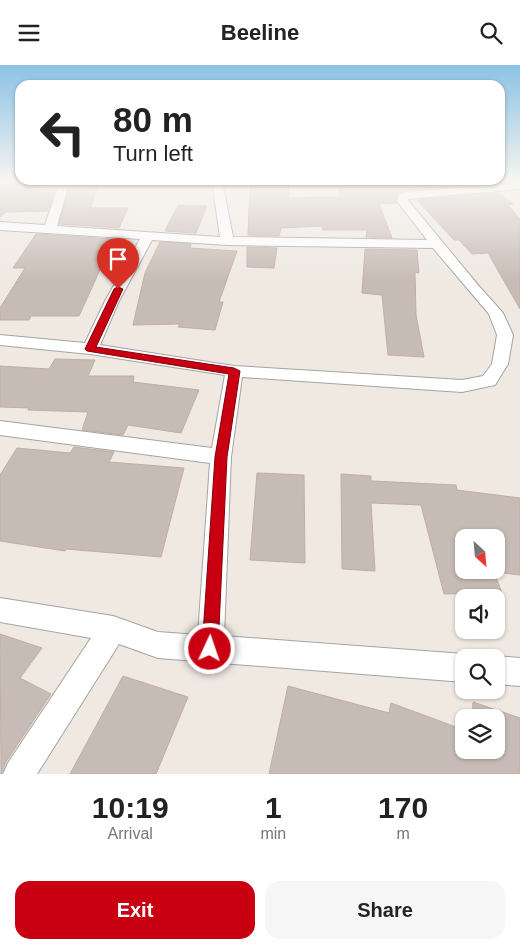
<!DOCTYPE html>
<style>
:root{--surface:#fff;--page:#f6f6f6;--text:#222;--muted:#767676;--accent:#c90011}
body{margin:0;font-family:Helvetica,sans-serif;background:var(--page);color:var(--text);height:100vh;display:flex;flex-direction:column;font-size:19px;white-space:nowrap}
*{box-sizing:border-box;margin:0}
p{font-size:16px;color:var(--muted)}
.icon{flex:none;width:28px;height:28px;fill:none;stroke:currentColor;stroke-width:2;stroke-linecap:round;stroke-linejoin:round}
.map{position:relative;height:709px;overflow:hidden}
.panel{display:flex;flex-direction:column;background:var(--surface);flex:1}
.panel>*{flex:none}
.guide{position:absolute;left:15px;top:15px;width:490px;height:105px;border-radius:15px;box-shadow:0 1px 4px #0004;background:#fff;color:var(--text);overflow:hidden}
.needle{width:32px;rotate:154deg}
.fabs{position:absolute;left:455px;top:464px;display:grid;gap:10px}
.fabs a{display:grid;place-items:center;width:50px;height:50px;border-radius:10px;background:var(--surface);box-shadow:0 1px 4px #0004;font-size:25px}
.pin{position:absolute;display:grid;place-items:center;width:42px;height:42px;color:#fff;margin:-51px -21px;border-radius:50% 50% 50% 0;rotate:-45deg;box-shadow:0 0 5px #0007}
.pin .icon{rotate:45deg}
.me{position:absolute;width:55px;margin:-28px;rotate:3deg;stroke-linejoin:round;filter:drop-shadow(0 0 4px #0008)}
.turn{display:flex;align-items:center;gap:18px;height:105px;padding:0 15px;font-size:22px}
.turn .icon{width:65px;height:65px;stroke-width:2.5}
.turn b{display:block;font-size:35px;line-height:42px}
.eta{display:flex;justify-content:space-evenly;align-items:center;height:85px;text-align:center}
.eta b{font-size:30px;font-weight:700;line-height:35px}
.cta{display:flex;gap:10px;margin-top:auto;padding:10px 15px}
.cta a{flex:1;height:58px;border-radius:15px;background:var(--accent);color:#fff;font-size:20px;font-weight:700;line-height:58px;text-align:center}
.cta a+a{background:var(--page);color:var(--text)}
header{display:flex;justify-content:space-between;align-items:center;height:65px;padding:0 15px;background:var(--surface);font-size:22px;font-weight:700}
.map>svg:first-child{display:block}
.building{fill:#c7bbb5;stroke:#c1aea3;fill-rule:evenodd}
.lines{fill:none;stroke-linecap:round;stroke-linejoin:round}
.minor-casing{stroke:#a4a4a4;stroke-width:2}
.minor{fill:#fff;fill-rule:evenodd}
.route{fill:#c90011;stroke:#83000b}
</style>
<header><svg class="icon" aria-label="menu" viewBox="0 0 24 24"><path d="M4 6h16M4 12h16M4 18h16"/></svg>Beeline<svg class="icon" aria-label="search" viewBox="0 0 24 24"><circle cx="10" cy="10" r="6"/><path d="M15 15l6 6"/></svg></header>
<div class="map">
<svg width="520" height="709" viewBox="0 0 520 709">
<rect width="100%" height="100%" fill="#efe9e2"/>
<g class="building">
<polygon points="0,116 41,116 31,125 55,124 48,146 6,147 0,152"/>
<polygon points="250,116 289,116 288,133 341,132 335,116 444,116 450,122 406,125 396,130 396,138 379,139 392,173 366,172 367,165 323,165 322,161 281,163 279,171 248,170"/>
<polygon points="97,123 91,143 128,143 119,163 59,159 69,124"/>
<polygon points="499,128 513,139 508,140 520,154 520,244 488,188 472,189 459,175 454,175 417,135"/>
<polygon points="178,140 207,141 196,168 165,166"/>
<polygon points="36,169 114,174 79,251 31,251 29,255 0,255 0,243 25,203 13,203"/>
<polygon points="160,177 191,179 190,183 237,186 219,237 223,237 215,265 178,262 180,259 133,260 145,208"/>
<polygon points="247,182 277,183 274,203 247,202"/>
<polygon points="365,184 417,185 419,208 415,207 416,250 424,292 388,290 382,230 362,228"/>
<polygon points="55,294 95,295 88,311 134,311 133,317 199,325 181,368 128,360 123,370 82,365 88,347 28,345 29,343 0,342 0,301 49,304"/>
<polygon points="74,382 114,387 109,397 184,403 161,492 66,484 65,486 0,476 0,410 17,383 70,388"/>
<polygon points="257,408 304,410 305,498 250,495"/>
<path d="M341 409 371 411V416L456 420 457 425 520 433V510L494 507 502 528 444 529 421 440 371 438 375 506 342 504ZM464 472H496V505H464Z"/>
<polygon points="0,569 42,583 20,613 51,629 6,697 1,709"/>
<polygon points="123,611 188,632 156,709 70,709"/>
<polygon points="288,621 389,648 391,638 464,665 464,685 496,685 496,652 472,652 473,637 520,653 520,709 269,709"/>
</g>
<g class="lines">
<g class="minor-casing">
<g id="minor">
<path d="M212 116H222L233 172 427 175 397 136 398 130 407 127 520 118V124L407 134 478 220 503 248 513 270 508 299 495 320 462 327 242 312 231 392 224 571 464 589 472 592H464V617L158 593 119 579 37 709H3L8 698 91 573 0 557V533L113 551 158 567 198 570 210 398 0 370V356L212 383 225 310 90 289 0 280V270L85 278 105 236 140 174 0 165V157L45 160 58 122 63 119 68 122 57 161 220 172ZM152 175 227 180 433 183 489 249 497 270 492 299 483 311 462 315 234 301 100 280 119 236Z"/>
<polygon points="496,591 520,593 520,621 496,619 496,592 493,592"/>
</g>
</g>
<use href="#minor" class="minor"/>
</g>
<linearGradient id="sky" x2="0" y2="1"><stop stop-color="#8bc2e4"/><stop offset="0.54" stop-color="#f8f5f2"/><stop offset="1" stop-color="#f8f5f2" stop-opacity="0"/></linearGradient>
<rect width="520" height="216" fill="url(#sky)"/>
<polygon class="route" points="118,222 123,224 96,282 234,303 240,306 227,392 218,584 216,590 210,593 204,590 202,584 215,392 229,309 87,286 85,284 114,224"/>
</svg>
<div class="fabs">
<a><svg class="needle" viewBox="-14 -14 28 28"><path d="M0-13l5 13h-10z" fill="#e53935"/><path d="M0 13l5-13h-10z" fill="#767676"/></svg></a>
<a><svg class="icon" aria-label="sound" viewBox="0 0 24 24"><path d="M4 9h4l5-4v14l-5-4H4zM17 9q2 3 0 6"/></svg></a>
<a><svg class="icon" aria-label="search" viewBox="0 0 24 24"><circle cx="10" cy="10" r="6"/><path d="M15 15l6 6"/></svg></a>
<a><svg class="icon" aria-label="layers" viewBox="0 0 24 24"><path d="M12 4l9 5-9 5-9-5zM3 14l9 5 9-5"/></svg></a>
</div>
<div class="pin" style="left:118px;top:224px;background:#d93025"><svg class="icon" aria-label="arrive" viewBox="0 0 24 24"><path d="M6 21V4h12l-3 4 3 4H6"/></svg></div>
<svg class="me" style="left:210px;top:584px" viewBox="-20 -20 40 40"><circle r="17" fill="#c90011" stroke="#fff" stroke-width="3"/><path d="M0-11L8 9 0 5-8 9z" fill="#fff"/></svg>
<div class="guide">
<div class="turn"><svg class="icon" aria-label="left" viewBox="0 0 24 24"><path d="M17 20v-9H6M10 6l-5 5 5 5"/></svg><div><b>80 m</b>Turn left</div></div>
</div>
</div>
<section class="panel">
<div class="eta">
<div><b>10:19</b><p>Arrival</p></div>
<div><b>1</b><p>min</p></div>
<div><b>170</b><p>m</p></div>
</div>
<div class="cta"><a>Exit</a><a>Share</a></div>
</section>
